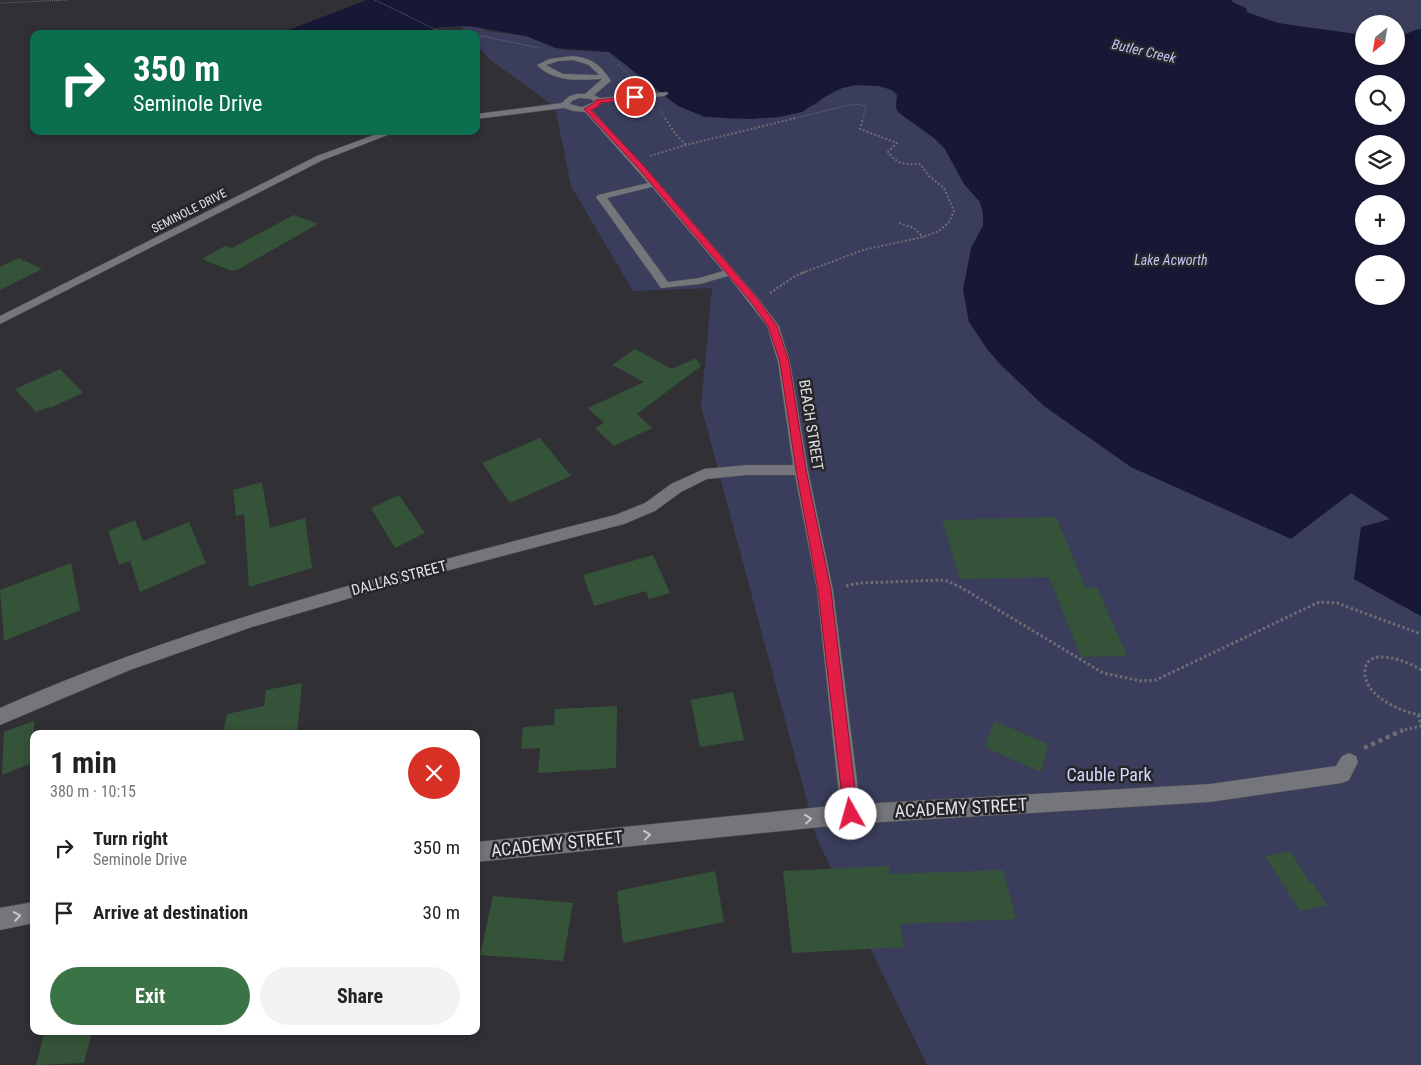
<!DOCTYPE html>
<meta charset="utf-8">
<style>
:root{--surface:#fff;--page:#f2f2f2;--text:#222;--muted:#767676;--accent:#397346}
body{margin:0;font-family:"Roboto Condensed",sans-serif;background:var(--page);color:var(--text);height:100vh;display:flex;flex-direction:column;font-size:19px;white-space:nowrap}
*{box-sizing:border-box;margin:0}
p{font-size:16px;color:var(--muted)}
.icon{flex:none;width:28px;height:28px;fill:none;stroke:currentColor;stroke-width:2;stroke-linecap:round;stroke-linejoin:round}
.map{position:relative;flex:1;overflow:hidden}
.details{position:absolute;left:30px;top:730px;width:450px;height:305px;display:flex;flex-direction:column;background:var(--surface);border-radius:10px;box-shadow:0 2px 8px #0003}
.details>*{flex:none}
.top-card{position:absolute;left:30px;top:30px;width:450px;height:105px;border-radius:10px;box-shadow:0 2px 8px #0003;background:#0b6e4f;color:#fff;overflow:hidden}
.needle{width:32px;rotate:210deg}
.tools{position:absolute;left:1355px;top:15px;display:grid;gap:10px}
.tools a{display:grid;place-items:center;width:50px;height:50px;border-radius:50%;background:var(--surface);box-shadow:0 2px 8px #0003;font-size:25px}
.pin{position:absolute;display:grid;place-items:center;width:42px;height:42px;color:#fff;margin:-21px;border:2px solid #fff;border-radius:50%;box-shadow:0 1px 5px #0007}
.me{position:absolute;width:55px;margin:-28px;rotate:353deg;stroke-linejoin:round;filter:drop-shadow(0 0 4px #0008)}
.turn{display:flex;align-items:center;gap:18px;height:105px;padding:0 20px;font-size:22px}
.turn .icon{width:65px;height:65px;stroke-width:2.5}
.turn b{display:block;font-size:35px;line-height:42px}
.round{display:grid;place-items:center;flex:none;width:52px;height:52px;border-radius:26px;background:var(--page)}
.overview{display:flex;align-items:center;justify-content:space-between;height:85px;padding:0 20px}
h1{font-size:30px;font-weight:700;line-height:38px}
.primary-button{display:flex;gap:10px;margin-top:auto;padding:10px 20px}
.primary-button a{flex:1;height:58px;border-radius:30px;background:var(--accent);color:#fff;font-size:20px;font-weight:700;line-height:58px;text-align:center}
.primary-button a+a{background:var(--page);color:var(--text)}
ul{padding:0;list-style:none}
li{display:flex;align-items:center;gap:15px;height:65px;padding:0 20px}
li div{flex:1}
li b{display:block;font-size:19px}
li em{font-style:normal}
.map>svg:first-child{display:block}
.green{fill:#3a3e5c}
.water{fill:#161835;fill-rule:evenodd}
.building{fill:#355339}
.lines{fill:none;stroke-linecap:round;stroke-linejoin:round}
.minor-casing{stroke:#4d4d50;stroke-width:1}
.path-far4{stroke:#6d6d72;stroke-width:1;stroke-dasharray:1 1;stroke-linecap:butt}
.path-far3{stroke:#6d6d72;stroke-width:2;stroke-dasharray:2 2;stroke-linecap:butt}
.path-far2{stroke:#6d6d72;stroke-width:2.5;stroke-dasharray:2 2;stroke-linecap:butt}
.path-far1{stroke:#6d6d72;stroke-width:3;stroke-dasharray:2.5 2.5;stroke-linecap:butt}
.path{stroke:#6d6d72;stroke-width:4.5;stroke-dasharray:4 4;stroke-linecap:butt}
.minor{fill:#75767b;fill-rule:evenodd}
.oneway{stroke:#c7c7ca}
.route{fill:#e11d48;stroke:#92132f}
.labels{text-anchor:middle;stroke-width:5;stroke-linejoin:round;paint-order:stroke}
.far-street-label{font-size:12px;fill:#e2e2e5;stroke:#26262a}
.far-water-label{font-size:14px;font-style:italic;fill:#bdc5f5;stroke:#26262a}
.street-label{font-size:15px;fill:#e2e2e5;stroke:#26262a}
.near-park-label{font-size:18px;fill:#d3daff;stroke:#26262a}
.near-street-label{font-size:18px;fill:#e2e2e5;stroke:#26262a}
</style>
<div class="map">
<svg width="1421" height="1065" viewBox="0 0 1421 1065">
<rect width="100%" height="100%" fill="#303035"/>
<g class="green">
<path d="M1231 0H1421V29C1411 30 1406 36 1396 36V24H1364V35C1325 30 1283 28 1247 12L1246 8 1234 3Z"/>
<polygon points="460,26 479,27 487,31 526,36 556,48 565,50 610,52 678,106 729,119 779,117 815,105 826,96 842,88 856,85 879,86 892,90 897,95 896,107 898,112 934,138 945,149 964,184 980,202 983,213 983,226 971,248 1026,388 1044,406 1131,467 1291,538 1351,493 1390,519 1354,579 1421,616 1421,1065 927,1065 817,839 701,406 712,288 633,291 571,186 555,107 489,59 476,44 476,34 468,34"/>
</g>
<path class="water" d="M367 0H1231L1234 3 1246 8 1247 12 1277 23 1364 35V56H1396V36C1406 36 1411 30 1421 29V616L1354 579 1361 527 1390 519 1351 493 1291 539 1131 467 1044 406 1001 365 987 349 969 322 963 290 971 248 983 226V213L980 202 964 184 945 149 934 138 898 112 896 107 897 95 892 90 879 86 856 85 842 88 826 96 802 112 779 117 752 119 705 117 678 106 609 52 556 48 526 36 469 26 441 27 426 31 424 34H278ZM1364 84H1396V116H1364ZM1364 144H1396V176H1364ZM1364 204H1396V236H1364ZM1364 264H1396V296H1364Z"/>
<g class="building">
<polygon points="294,215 318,224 239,269 232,271 202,259 225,246 232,248"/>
<polygon points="19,258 42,269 0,290 0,267"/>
<polygon points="635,349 672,369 696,358 701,366 637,414 652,428 614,446 595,428 604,423 588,408 644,382 612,365"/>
<polygon points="60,369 83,393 50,408 49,407 36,412 15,389"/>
<polygon points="540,438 571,476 510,503 482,463"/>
<polygon points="262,482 270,528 305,518 312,568 249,587 244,514 236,516 233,490"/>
<polygon points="399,495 425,533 395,548 371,508"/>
<polygon points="1056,517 1086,588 1097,587 1127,656 1081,657 1049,577 960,579 942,520"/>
<polygon points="135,520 143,541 189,522 206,563 140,592 130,561 119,565 108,531"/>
<polygon points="653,555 670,593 649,599 646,591 594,606 583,575"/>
<polygon points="71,563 80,610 4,641 0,590"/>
<polygon points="302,683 297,734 223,734 227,714 264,706 266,690"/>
<polygon points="733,692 744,740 700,747 691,700"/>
<polygon points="617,706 616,768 538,773 540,748 521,749 523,727 554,725 555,709"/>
<polygon points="34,721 34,762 2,775 4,732"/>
<polygon points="994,721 1048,744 1041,772 985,747"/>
<polygon points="1290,851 1310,883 1312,882 1327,905 1300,911 1265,856"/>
<polygon points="889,866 890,874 1003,870 1016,919 900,924 904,947 792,953 783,871"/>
<polygon points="715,871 724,922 623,943 617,891"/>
<polygon points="493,896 573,903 563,961 480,955"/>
<polygon points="45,1031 92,1031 84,1063 36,1065"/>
</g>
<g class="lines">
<g class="minor-casing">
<g id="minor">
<path d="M573 56C592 58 601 65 611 81L594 95 600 98 667 92 668 94 664 96 602 103 592 110 658 182 758 298 779 326 790 362 808 470 833 590 860 804 1210 784 1336 766 1342 756 1349 753 1356 756 1358 762 1349 780 1342 783 1210 802 851 824 476 862V842L840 805 817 590 795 475H747L707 479 681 492 655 511 624 524 408 581 252 627 130 670 0 725V708C198 620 407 569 615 515L645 503 671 484 704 469 747 465H793L778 362 767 326 728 276 700 284 661 288 596 197 598 195 648 183 585 112 573 111 564 108 476 119V114L562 103C568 95 576 93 585 94L602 79C580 80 554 83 537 65L549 59ZM573 60 589 65 599 75 563 74 546 65 559 61ZM579 98 591 99 594 102 582 107 570 104 572 101ZM652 187 723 271 699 278 668 282 607 198Z"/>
<polygon points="385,131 398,131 323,160 0,324 0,316 317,156"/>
<polygon points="34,902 34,923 0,930 0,908"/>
</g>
</g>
<g class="path-far4">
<polyline points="375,0 441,32 462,34"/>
<polyline points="0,3 68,0"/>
<polyline points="476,35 540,48"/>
<polyline points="618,64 635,81"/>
<polyline points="660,110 666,119"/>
<polyline points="791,119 854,104 866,106 863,119"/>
</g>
<g class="path-far3">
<polyline points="665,118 674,132 686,145"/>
<polyline points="650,156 686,145 796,118"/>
<polyline points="899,223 914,228 923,237"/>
<path d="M802 273 863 250 923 237 939 231 949 222 954 211 944 188 929 176 920 164C907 165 896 164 888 152L897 143 860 129 863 118"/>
</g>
<polyline class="path-far2" points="770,293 795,276 805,272"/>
<g class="path-far1">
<polyline points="846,586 859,583 945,580 962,588 1103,673 1141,681 1156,680 1319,602 1337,603 1421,634"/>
<path d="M1421 670C1409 662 1368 645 1365 670 1362 695 1402 713 1421 715"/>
<polyline points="1418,715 1421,725"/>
<polyline points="1400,731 1421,726"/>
</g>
<polyline class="path" points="1364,748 1403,730"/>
<use href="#minor" class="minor"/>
</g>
<defs><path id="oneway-chevron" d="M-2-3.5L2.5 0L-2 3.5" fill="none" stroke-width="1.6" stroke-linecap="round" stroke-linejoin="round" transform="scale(1.25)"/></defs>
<g class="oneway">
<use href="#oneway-chevron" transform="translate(808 819) rotate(-6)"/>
<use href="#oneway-chevron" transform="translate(647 835) rotate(-6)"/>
<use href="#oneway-chevron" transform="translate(17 916) rotate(-10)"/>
</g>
<polygon class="route" points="637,96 635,99 600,103 598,107 591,110 643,165 757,298 777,326 789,362 806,470 831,590 858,814 856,820 851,822 846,820 844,814 818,590 796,470 780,362 768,326 751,302 638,168 584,109 593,104 596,100"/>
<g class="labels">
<g class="far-street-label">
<text transform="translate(189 211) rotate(-27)" y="4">SEMINOLE DRIVE</text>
</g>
<g class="far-water-label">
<text transform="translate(1144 51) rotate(13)" y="5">Butler Creek</text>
<text x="1171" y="265">Lake Acworth</text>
</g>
<g class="street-label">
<text transform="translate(811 425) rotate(81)" y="5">BEACH STREET</text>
<text transform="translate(399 578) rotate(-15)" y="5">DALLAS STREET</text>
</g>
<g class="near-park-label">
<text x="1109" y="781">Cauble Park</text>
</g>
<g class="near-street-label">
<text transform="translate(961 808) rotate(-3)" y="6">ACADEMY STREET</text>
<text transform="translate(557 844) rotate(-6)" y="6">ACADEMY STREET</text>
</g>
</g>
</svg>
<div class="tools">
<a><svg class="needle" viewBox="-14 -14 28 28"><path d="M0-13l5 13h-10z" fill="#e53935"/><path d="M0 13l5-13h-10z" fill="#767676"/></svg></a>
<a><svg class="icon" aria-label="search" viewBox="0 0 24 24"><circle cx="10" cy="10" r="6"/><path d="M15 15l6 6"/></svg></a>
<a><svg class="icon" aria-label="layers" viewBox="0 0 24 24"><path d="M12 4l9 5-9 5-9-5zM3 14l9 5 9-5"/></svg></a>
<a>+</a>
<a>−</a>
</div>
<div class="pin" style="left:635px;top:97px;background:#d93025"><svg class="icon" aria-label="arrive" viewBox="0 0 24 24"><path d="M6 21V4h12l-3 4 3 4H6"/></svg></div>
<svg class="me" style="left:851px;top:814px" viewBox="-20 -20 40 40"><circle r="19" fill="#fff"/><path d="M0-13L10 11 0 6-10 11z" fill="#e11d48"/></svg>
<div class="top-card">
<div class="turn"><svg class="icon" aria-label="right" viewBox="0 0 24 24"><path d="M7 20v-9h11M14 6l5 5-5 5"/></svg><div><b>350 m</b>Seminole Drive</div></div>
</div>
<section class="details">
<div class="overview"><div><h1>1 min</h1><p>380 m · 10:15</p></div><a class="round" style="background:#d93025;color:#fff"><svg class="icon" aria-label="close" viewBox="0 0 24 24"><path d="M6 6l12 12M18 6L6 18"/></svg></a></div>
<ul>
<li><svg class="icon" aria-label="right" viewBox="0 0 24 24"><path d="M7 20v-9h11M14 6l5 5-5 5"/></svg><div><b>Turn right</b><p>Seminole Drive</p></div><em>350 m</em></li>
<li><svg class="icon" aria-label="arrive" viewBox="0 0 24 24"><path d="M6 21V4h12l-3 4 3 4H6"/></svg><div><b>Arrive at destination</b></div><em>30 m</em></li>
</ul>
<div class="primary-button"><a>Exit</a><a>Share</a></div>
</section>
</div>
